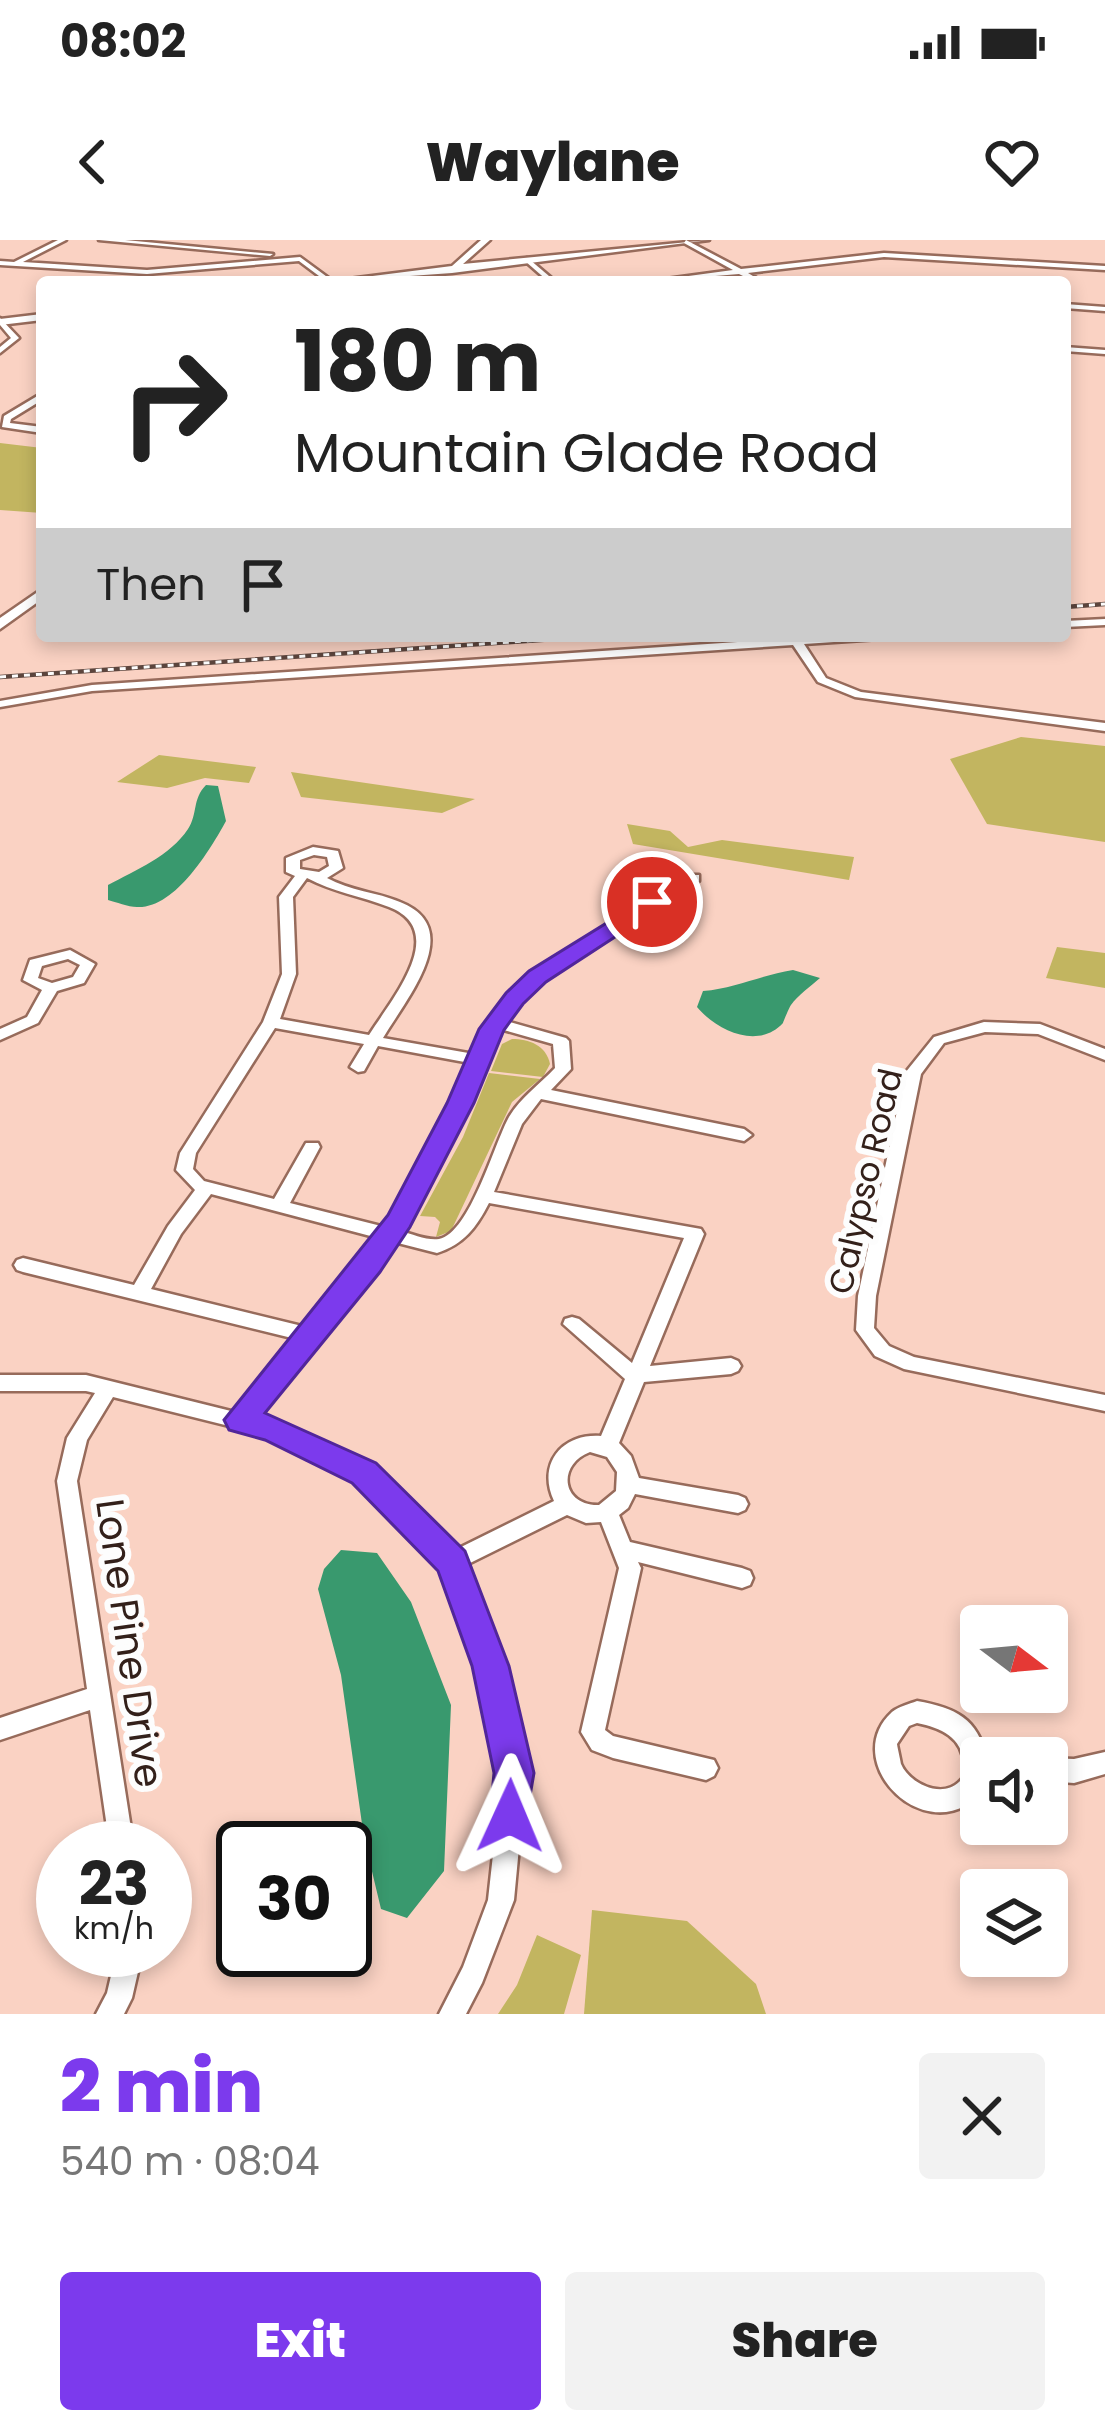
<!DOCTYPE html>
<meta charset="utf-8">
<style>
:root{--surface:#fff;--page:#f2f2f2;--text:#222;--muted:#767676;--accent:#7c3aed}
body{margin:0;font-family:Poppins,sans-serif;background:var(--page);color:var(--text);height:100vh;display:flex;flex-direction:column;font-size:45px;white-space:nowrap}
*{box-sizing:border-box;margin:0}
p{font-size:39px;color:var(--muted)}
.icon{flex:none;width:66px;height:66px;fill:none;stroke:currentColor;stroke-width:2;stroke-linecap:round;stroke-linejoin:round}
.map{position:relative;height:1774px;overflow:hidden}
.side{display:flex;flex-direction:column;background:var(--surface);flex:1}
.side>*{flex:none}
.hud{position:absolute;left:36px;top:36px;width:1035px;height:366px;border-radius:12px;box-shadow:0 6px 18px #0003;background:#fff;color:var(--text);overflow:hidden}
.needle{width:78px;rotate:106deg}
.buttons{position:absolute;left:960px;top:1365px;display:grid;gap:24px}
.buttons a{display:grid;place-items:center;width:108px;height:108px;border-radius:12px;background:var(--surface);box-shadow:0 6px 18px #0003;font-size:60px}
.speed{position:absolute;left:36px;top:1581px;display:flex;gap:24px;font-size:60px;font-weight:700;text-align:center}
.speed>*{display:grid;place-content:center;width:156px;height:156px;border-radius:50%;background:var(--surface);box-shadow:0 6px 18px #0003;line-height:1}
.speed small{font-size:30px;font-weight:400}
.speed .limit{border:6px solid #111;border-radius:18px;background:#fff;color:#111}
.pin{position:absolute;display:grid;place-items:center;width:102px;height:102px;color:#fff;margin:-51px;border:6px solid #fff;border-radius:50%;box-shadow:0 3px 12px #0007}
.me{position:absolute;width:132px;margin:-66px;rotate:1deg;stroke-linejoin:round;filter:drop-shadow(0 0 9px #0008)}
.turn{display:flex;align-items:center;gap:42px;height:252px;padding:0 60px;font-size:54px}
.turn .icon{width:156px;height:156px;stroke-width:2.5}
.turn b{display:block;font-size:84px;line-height:102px}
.then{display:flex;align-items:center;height:114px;padding:0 60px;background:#0003;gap:24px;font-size:45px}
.round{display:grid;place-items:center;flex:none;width:126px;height:126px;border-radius:12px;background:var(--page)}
.summary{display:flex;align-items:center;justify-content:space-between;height:204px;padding:0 60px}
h1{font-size:72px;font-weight:800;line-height:90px;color:var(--accent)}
.action{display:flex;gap:24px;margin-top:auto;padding:24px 60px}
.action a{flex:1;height:138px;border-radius:12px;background:var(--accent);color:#fff;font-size:48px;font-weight:800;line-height:138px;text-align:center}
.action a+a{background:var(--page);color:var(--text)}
.status{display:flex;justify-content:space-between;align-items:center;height:84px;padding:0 60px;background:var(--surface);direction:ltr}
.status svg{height:33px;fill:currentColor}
header{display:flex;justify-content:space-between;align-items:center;height:156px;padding:0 60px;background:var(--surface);font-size:54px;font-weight:800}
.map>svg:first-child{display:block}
.green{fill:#c2b560}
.water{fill:#39996e}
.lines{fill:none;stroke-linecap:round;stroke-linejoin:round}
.minor-casing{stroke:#976b5b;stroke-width:5}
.major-casing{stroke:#976b5b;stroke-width:5}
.minor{fill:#fff;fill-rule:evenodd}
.major{fill:#fff;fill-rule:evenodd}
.rail-casing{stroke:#5c453d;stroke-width:4.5}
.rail{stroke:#fdfdfd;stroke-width:3;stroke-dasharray:6;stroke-linecap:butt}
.route{fill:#7c3aed;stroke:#51269a;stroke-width:3}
.labels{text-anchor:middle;stroke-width:12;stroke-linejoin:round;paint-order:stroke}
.street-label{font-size:33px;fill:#33201a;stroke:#fdfdfd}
.near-street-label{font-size:39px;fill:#33201a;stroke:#fdfdfd}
</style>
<div class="status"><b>08:02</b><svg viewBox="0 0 49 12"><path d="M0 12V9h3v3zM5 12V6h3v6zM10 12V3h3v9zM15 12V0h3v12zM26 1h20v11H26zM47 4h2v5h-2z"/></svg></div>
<header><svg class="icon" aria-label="back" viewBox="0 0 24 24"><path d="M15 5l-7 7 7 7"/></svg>Waylane<svg class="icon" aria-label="heart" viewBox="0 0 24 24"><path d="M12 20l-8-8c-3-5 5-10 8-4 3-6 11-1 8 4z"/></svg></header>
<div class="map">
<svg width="1105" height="1774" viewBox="0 0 1105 1774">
<rect width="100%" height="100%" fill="#fad2c3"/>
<g class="green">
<polygon points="0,203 42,208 42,273 0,270"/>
<polygon points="1021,497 1105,506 1105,602 987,584 950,519"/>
<polygon points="159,515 256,527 249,543 205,538 167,548 117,542"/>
<polygon points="291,532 475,559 442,573 301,557"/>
<polygon points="627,584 670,591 688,607 722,600 854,617 849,640 633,604"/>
<polygon points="1057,707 1105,713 1105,748 1046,738"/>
<path d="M512 799C529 799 546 805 550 824L543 837 491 831 502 804Z"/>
<polygon points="489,833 540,839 512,862 451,991 436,997 440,982 435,977 420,976 463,897"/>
<polygon points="592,1670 687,1681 756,1744 766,1774 584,1774"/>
<polygon points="537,1695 581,1715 564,1774 498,1774 517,1745"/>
</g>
<g class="water">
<path d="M206 545 218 546 226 581C210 610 175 669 137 667 128 667 116 662 108 660V645C136 630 170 616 188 589 198 574 192 559 206 545Z"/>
<path d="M793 730 820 738C811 746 798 755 791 765 790 766 783 782 783 783 757 811 715 789 697 767L703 751C736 748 761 735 793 730Z"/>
<polygon points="341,1310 377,1313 411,1362 451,1465 444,1631 407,1678 381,1669 364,1598 341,1435 318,1349 324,1329"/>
</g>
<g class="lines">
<g class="minor-casing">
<g id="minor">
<polygon points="58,0 66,0 23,22 147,30 300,17 334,42 327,42 299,21 147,34 0,25 0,21 14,22"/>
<polygon points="99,0 125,0 273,14 270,16"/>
<polygon points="686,0 741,29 884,13 1105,26 1105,30 884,17 748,33 763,42 755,42 739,34 644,42 733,30 684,3"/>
<polygon points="527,18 529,19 556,42 549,42 525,21"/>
<polygon points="1065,64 1105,67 1105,71 1065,68"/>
<polygon points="0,78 19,98 0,113 0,107 11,98 0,85"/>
<polygon points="1065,107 1105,110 1105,114 1065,111"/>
<polygon points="39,155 42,155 42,160 11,179 10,183 42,187 42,193 2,187 4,176"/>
<polygon points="1105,379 1105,385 1065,387 1065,381"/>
<polygon points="829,396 884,396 879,399 804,404 826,438 861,452 1105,483 1105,491 855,457 818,442 793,405 92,451 0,467 0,461 92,445"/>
<path d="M313 607 338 611 343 628 327 638C350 651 377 652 400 662 467 688 406 759 383 798L474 814 487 786 509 756 533 733 689 635H699V641L543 739 519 762 506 781 566 798 569 801 571 829 551 850 744 889 752 895 744 901 541 859 522 884 494 952 701 989 704 994 650 1126 731 1118 738 1121 741 1126 738 1131 731 1134 644 1142 619 1203 631 1216 639 1238 738 1255 745 1258 748 1264 745 1270 738 1273 635 1254 628 1268 619 1275 630 1302 742 1328 750 1331 753 1338 750 1345 742 1348 638 1322 641 1328 605 1490 613 1496 714 1520 718 1528 714 1536 706 1540 613 1518 592 1510 581 1492 619 1328 601 1282 586 1283 567 1275 464 1326 502 1427 526 1533 514 1660 482 1743 466 1774H439L463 1727 488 1660 502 1533 480 1427 443 1327 357 1239 269 1196 113 1157 87 1200 77 1241 134 1608H110L90 1470 0 1500V1478L87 1449 57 1241 67 1198 95 1153 86 1151H0V1135H86L235 1172 296 1099 23 1032 17 1030 14 1025 17 1020 23 1018 134 1045 168 986 195 950 176 930 180 913 263 782 282 734 279 657 295 636 286 632V618ZM314 615 327 617 329 626 319 632 300 629V620ZM307 638C333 652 361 656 389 667 451 691 391 760 369 795L280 779 296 734 293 657ZM275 788 364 804 350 827 358 832 364 831 378 806 470 823 453 863 385 987 290 963 320 907 318 903H306L274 959 204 941 193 929 196 913ZM500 789 553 804 555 828C539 845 521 857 509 877 494 904 470 993 439 999 428 1001 412 994 401 991L469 863ZM211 954 378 998 306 1087 151 1049 181 994ZM489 963 684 998 632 1123 579 1079 572 1077 565 1079 563 1084 625 1139 601 1196C561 1193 537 1225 554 1261L455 1310 371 1227 280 1183 255 1176 375 1029 394 1002 437 1013C464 1004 476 988 489 963ZM590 1212 607 1217 617 1232 616 1251 599 1265C562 1266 556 1225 590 1212Z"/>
<path d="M70 710 95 724 84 743 57 751 38 783 0 800V789L27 777 42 750 23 740 30 720ZM68 719 80 725 73 737 52 743 38 738 42 726Z"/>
<polygon points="984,782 1040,784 1105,809 1105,820 1038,794 985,792 944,803 921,834 876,1056 874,1088 889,1106 914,1117 1105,1155 1105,1171 904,1129 875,1116 856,1090 858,1056 905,833 934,797"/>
<path d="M917 1461C956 1468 977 1478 987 1518H981C981 1528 984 1546 979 1555 978 1558 968 1565 965 1566 910 1595 843 1517 892 1472 898 1467 909 1464 917 1461ZM917 1483C941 1488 962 1497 964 1524 965 1533 966 1536 959 1542 941 1559 909 1543 901 1524 901 1523 897 1505 897 1504L909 1486Z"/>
<polygon points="1105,1512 1105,1534 1074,1543 1047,1541 1046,1518 1074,1519"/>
<polygon points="117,1710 143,1710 132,1758 124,1774 96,1774 107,1753"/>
</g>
</g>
<g class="major-casing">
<g id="major">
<polygon points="481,0 490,0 463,24 709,0 452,33 325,42 452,26"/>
<polygon points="42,74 42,80 0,85 0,79"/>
<polygon points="42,349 42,359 0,389 0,378"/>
</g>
</g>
<use href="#minor" class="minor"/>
<use href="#major" class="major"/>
<g class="rail-casing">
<g id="rail">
<polyline points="1065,367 1105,364"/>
<polyline points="0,437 599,396"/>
</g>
</g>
<use href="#rail" class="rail"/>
</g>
<polygon class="route" points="652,655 661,658 661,667 546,742 523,764 504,790 474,863 410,987 380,1032 265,1173 376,1223 465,1311 509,1426 534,1533 524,1590 510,1596 495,1590 490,1576 494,1533 472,1426 438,1331 352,1243 265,1200 229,1190 224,1180 388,975 447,863 479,789 506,753 529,731"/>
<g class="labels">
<g class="street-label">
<text transform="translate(865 941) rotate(-77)" y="12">Calypso Road</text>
</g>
<g class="near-street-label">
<text transform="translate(130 1403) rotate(82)" y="14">Lone Pine Drive</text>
</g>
</g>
</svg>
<div class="buttons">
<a><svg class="needle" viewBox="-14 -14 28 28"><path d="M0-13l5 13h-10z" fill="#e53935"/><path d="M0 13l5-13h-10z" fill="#767676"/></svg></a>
<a><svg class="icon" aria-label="sound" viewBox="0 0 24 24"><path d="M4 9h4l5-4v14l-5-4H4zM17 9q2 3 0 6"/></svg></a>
<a><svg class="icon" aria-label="layers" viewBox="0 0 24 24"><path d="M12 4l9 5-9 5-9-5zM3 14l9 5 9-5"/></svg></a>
</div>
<div class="speed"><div>23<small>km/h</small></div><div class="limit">30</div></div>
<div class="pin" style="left:652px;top:662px;background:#d93025"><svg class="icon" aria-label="arrive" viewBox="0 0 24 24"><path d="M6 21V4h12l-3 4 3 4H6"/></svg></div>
<svg class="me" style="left:510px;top:1576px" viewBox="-20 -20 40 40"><path d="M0-17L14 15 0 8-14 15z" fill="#7c3aed" stroke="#fff" stroke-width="4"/></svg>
<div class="hud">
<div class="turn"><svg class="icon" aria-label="right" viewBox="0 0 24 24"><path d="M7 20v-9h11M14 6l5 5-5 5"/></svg><div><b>180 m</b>Mountain Glade Road</div></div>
<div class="then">Then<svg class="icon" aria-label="arrive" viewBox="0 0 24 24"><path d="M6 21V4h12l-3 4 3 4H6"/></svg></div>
</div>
</div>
<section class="side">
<div class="summary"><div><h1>2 min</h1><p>540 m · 08:04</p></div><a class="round"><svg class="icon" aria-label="close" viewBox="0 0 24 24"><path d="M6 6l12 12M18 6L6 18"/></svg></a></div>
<div class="action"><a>Exit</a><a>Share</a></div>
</section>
